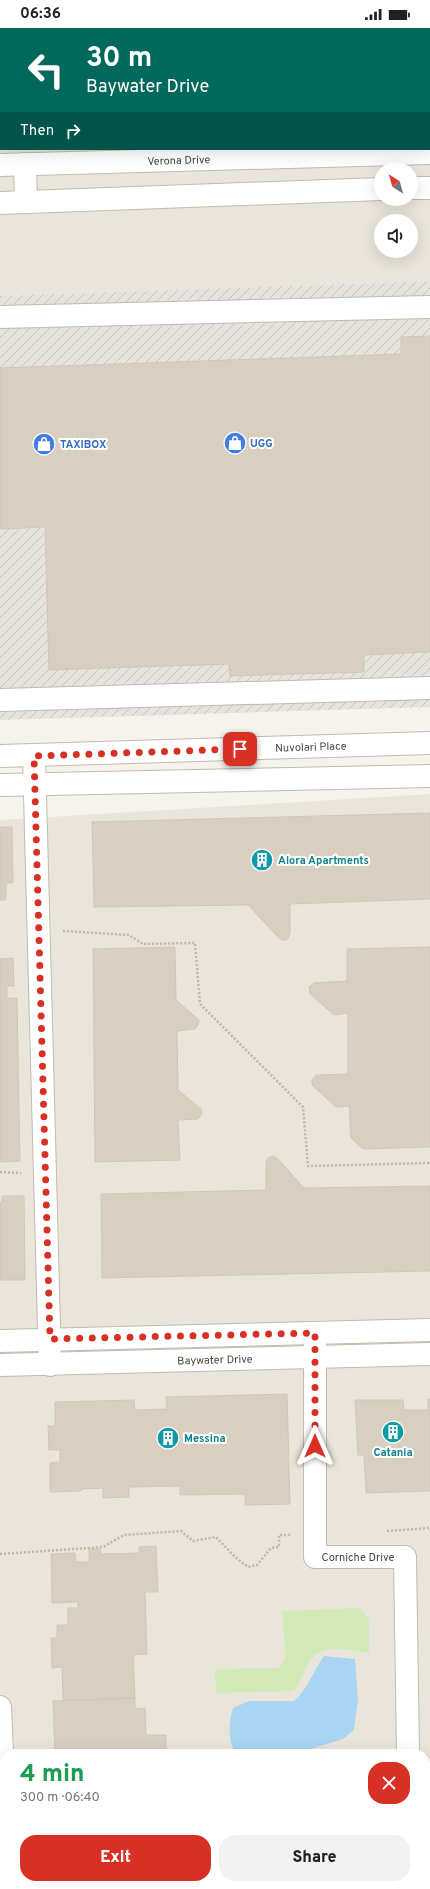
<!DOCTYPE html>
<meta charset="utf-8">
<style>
:root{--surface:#fff;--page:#f2f2f2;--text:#202124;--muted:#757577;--accent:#d93025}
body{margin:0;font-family:Overpass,sans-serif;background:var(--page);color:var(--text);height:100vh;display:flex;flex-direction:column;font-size:15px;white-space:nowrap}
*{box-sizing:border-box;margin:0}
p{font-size:13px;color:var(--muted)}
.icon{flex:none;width:22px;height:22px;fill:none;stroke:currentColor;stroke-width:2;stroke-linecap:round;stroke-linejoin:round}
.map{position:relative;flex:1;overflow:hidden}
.sheet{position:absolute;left:0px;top:1721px;width:430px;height:140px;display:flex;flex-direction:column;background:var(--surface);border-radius:16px 16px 0 0;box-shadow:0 4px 16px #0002}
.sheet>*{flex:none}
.hud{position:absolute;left:0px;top:0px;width:430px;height:122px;box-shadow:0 4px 16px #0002;background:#00695c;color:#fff;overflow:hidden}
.needle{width:26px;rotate:323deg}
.controls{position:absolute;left:374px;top:134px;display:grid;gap:8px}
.controls a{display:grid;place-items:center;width:44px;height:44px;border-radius:50%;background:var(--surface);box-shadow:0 4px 16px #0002;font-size:20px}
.pin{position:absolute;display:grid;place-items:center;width:34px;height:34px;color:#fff;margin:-17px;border-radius:8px;box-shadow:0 2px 6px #0006}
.me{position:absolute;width:44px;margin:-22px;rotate:0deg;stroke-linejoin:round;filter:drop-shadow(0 0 3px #0008)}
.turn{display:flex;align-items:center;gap:14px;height:84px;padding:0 20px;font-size:18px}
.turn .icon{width:52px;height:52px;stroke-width:2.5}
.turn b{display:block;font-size:28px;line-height:34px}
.then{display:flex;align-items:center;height:38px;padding:0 20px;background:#0003;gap:8px;font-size:15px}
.round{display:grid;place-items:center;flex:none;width:42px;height:42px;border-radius:16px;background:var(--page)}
.headline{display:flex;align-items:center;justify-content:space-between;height:68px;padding:0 20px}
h1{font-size:24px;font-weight:800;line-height:30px;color:#1e9e55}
.button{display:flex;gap:8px;margin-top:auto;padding:8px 20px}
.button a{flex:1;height:46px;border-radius:16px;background:var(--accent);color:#fff;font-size:16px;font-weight:800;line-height:46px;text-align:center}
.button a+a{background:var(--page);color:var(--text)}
.status{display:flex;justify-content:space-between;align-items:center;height:28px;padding:0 20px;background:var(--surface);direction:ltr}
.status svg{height:11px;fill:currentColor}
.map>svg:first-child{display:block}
.residential{fill:#eae5da;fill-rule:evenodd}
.industrial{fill:url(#industrial-furrows)}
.grass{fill:#d2eab5}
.water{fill:#a9d4f2}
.building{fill:#d8cfc1;stroke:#d3c7b4}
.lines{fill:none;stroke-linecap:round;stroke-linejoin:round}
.minor-casing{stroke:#c2bbae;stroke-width:24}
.path{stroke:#c4b79f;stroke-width:2.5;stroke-dasharray:2 2;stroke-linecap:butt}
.minor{stroke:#fff;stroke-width:22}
.route{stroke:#d93025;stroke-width:7;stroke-dasharray:0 12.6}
.labels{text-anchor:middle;stroke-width:4;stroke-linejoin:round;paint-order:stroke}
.street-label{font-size:11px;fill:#4b4439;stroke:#fff}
.shop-label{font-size:11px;font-weight:bold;fill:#366cbe;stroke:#fff;text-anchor:start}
.culture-label{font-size:11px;font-weight:bold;fill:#0d838f;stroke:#fff;text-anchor:start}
</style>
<div class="status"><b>06:36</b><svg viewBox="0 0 49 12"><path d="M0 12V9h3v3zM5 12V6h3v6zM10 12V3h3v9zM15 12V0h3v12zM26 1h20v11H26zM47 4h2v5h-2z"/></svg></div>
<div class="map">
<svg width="430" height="1861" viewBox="0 0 430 1861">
<defs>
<pattern id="industrial-furrows" width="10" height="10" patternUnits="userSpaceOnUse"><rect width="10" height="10" fill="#e6e2dd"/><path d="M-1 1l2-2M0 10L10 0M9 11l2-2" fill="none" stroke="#c7c3be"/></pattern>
</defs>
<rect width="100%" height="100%" fill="#f6f3ec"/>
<g class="residential">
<path d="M0 0H430V253L0 268ZM1 1H429V121H1ZM381 141H411V171H381ZM381 193H411V223H381Z"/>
<path d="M430 766V1861H0V792ZM5 1726H425V1856H5Z"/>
</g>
<polygon class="industrial" points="430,253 430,679 0,692 0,268"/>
<path class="grass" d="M360 1580 369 1592V1625C347 1622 316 1613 306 1639 302 1648 300 1658 293 1663L216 1665 215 1641 278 1640 282 1636 286 1627 282 1583Z"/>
<path class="water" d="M324 1628 355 1631 358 1671 354 1702 343 1711 295 1726H235C228 1708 228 1698 233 1680L249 1673H294C308 1661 313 1643 324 1628Z"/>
<g class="building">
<rect x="74" y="0" width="178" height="1"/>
<rect x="252" y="0" width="45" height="1"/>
<rect x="297" y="0" width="108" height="1"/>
<polygon points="430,308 430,624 364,627 364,644 230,648 229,636 49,642 45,499 0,501 0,340 401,326 401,309"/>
<polygon points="430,785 430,871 290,876 290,905 287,912 282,912 278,909 248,877 94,879 92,794"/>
<polygon points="0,799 12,799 13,855 6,855 6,872 0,872"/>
<polygon points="175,919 176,972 199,992 199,995 195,1001 177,1003 178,1062 201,1081 202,1085 198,1091 178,1092 180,1132 95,1134 93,921"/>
<polygon points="430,919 430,1119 363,1121 351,1110 349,1078 336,1079 312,1057 312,1052 316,1047 348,1046 348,985 334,987 310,966 309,959 314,955 347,953 347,921"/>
<polygon points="13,930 14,958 7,958 7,970 17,970 20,1133 0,1134 0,931"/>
<polygon points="273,1128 278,1131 304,1160 430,1158 430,1243 102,1250 101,1166 266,1162 266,1134 268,1130"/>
<polygon points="2,1168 24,1168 25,1252 0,1252 0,1174 2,1174"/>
<polygon points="287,1366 290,1476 245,1477 245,1466 180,1467 180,1458 129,1459 129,1469 103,1470 103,1460 81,1461 81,1463 50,1464 50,1435 60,1434 60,1422 49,1422 48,1398 55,1398 55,1374 134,1372 135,1382 167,1381 166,1369"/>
<polygon points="428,1371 430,1371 430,1463 366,1465 364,1427 358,1427 355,1372 403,1372 404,1382 428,1382"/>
<polygon points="156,1518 158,1564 145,1564 147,1626 133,1627 135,1670 63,1673 62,1639 52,1640 51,1610 57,1610 57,1597 68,1597 68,1580 78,1580 78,1574 52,1575 51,1526 75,1525 76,1534 89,1534 89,1521 100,1521 101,1526 139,1525 139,1519"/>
<polygon points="135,1670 135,1681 145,1680 146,1707 166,1707 166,1726 55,1726 53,1673"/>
<rect x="53" y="1856" width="66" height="5"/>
<polygon points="144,1856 229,1856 144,1858"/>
<rect x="319" y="1856" width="55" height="5"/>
</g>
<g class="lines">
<g class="minor-casing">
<g id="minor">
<polyline points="20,0 20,1"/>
<polyline points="429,75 430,75"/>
<polyline points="0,83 1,83"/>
<polyline points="25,136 26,174"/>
<path id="s1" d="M0 137 430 125"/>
<polyline points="411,160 430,160"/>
<polyline points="0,175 381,161"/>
<polyline points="0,289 430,279"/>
<polyline points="0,672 430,660"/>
<path id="s2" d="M0 728 430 715"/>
<polyline points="34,728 50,1337"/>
<polyline points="0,757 430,748"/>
<path id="s3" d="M315 1305V1529H405L408 1726"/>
<polyline points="0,1313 430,1302"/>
<path id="s4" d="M0 1337 430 1326"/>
<polyline points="0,1679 5,1793"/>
<polyline points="7,1856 7,1861"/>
<polyline points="409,1856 410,1861"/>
</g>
</g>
<g class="path">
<polyline points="63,903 129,907 143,916 195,915 200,976 303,1079 308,1138 430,1135"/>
<polyline points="0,1144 21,1145"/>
<polyline points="387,1503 430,1500"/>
<polyline points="0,1526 103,1519 124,1507 181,1503 193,1513 216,1509 235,1529 248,1539 257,1537 271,1520 279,1519 279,1507 291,1507"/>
</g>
<use href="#minor" class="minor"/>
</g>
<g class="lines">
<polyline class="route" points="240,721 34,728 50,1311 315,1305 315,1418"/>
</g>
<defs>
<g id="shop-disc" transform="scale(1.15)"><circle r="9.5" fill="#3f7fe0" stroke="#fff"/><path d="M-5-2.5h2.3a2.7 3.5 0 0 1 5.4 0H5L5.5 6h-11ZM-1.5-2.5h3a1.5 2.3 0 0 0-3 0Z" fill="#fff"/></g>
<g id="building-disc" transform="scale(1.15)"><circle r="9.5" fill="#0f9aa8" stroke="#fff"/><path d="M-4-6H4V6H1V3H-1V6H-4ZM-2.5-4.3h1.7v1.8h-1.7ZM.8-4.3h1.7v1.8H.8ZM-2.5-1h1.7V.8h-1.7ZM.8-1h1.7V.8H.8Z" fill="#fff"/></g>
</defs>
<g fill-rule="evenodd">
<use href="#shop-disc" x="235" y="415"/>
<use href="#shop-disc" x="44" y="416"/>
<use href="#building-disc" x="262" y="832"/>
<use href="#building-disc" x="393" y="1404"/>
<use href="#building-disc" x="168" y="1410"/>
</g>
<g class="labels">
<g class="street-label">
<text dy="4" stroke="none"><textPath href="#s1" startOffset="179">Verona Drive</textPath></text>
<text dy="4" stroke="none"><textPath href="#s2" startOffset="311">Nuvolari Place</textPath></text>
<text dy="4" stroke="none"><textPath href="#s4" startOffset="215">Baywater Drive</textPath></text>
<text dy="4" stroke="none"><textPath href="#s3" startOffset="267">Corniche Drive</textPath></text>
</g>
<g class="shop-label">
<text x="250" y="419">UGG</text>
<text x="60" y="420">TAXIBOX</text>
</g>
<g class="culture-label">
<text x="278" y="836">Alora Apartments</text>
<text x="184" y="1414">Messina</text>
<text x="393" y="1428" text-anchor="middle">Catania</text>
</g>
</g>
</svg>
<div class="controls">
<a><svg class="needle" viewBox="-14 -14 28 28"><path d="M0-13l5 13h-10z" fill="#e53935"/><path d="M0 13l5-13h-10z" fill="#757577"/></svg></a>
<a><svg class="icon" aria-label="sound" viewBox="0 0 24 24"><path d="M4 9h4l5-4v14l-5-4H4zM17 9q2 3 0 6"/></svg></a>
</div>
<div class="pin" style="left:240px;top:721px;background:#d93025"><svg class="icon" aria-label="arrive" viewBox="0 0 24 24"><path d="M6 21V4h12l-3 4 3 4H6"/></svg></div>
<svg class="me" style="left:315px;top:1418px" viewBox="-20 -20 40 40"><path d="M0-17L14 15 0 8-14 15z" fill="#d93025" stroke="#fff" stroke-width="4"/></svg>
<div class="hud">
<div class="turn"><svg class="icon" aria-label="left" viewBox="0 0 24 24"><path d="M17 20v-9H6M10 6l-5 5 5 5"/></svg><div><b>30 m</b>Baywater Drive</div></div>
<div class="then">Then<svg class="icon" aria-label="right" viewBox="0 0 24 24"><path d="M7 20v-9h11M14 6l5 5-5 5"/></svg></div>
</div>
<section class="sheet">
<div class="headline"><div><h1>4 min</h1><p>300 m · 06:40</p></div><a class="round" style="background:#d93025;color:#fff"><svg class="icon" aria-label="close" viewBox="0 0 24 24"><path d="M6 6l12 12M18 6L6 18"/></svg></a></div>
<div class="button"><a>Exit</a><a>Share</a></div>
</section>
</div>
